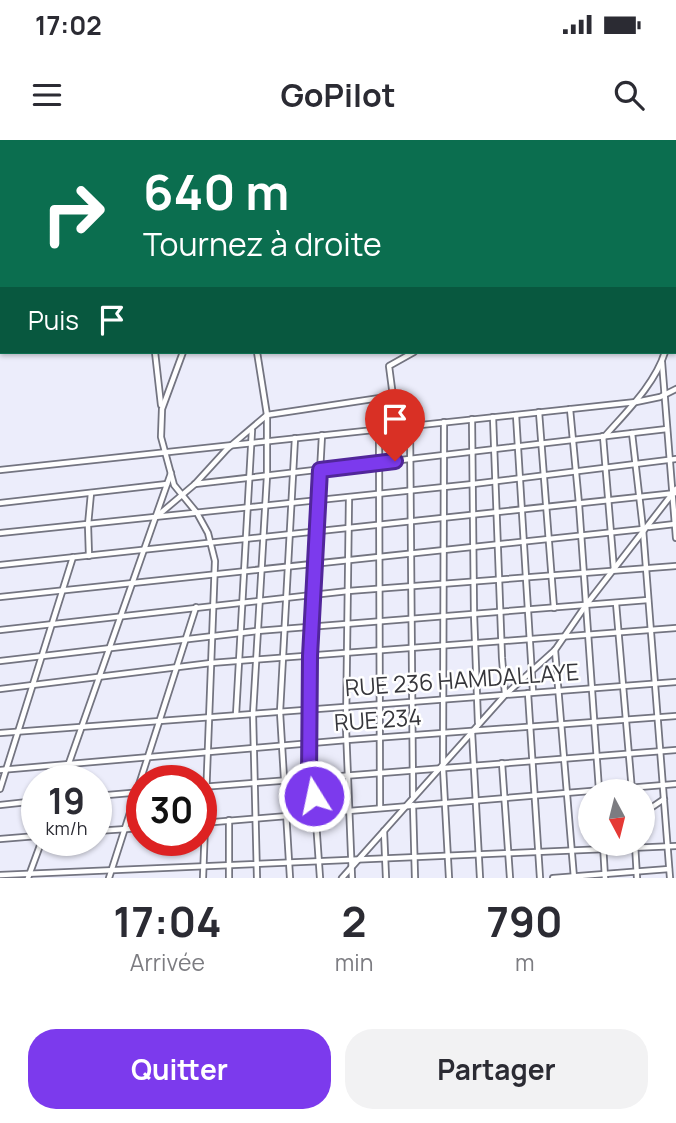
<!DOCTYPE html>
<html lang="fr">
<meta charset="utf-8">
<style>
:root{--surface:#fff;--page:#f2f2f3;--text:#2b2b33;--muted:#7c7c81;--accent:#7c3aed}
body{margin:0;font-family:Manrope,sans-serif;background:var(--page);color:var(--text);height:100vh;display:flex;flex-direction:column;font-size:26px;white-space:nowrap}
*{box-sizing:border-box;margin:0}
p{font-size:23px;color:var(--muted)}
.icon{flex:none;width:38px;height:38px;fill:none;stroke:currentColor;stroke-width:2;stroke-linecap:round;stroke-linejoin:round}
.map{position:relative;height:738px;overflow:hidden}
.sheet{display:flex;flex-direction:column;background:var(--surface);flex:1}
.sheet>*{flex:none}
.hud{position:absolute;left:0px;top:0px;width:677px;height:214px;box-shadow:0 2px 5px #0004;background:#0b6e4f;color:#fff;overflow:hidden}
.needle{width:46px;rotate:173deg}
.buttons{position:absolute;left:578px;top:639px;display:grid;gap:14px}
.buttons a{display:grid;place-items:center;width:77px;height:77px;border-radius:50%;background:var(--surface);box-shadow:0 2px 5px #0004;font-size:35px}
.speed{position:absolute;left:21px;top:625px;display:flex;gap:14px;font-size:35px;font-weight:700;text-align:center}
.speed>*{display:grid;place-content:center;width:91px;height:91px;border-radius:50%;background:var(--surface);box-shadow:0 2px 5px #0004;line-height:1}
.speed small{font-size:18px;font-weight:400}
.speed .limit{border:10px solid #d22;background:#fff;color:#111}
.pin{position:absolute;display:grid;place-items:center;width:60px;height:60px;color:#fff;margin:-72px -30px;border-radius:50% 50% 50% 0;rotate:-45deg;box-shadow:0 0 7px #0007}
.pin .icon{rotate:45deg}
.me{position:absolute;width:77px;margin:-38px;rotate:350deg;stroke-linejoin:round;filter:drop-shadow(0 0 5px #0008)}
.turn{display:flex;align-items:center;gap:24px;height:147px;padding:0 28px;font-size:32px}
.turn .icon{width:91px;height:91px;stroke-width:2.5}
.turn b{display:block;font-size:49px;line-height:60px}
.then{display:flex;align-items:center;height:66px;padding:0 28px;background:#0003;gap:14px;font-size:26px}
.eta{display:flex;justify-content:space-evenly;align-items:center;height:119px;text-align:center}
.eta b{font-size:42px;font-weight:700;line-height:49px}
.cta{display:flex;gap:14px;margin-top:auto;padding:14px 28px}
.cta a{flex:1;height:80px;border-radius:28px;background:var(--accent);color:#fff;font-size:28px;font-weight:700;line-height:80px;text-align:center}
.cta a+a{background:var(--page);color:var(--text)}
.status{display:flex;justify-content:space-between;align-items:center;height:49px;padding:0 35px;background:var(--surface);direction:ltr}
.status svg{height:19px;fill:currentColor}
header{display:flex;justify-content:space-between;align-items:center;height:91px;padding:0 28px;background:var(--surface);font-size:32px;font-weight:700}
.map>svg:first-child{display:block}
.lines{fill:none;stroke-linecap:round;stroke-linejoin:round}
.minor-casing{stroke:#737480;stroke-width:8}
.minor{stroke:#fff;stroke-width:4.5}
.route-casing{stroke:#51269a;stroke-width:18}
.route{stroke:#7c3aed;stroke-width:12}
.labels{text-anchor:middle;stroke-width:5;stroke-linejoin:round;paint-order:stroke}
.street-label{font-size:23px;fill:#36363b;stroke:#fff}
</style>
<div class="status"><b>17:02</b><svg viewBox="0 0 49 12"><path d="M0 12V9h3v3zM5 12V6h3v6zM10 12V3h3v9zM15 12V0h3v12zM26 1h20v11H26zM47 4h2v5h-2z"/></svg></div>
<header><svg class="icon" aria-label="menu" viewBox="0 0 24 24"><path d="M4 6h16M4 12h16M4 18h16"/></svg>GoPilot<svg class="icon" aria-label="search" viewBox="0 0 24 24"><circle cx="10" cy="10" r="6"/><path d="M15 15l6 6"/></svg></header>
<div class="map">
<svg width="676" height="738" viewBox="0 0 676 738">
<rect width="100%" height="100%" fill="#ecedfb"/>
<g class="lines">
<g class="minor-casing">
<g id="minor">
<polyline points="86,0 86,2"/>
<polyline points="143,0 143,2"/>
<polyline points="199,0 199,2"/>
<polyline points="260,0 260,2"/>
<polyline points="355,0 356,2"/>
<polyline points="416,0 417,2"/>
<polyline points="443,0 444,2"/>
<polyline points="498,0 499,2"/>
<polyline points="535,0 535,2"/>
<polyline points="593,0 593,2"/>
<polyline points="649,0 649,2"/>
<polyline points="19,2 19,0"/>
<polyline points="512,2 525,0"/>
<polyline points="0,30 2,29"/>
<polyline points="0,68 2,68"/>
<polyline points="0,101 2,101"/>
<polyline points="0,133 2,133"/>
<polyline points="0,166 2,166"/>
<polyline points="676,177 676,176"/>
<polyline points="0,199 2,199"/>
<polyline points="155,212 161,265"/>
<polyline points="183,212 162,269 161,297 174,345 197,373 208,393 215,421 203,738"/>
<polyline points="662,222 676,398"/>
<polyline points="570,269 579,364 599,650"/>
<polyline points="539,272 554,468"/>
<polyline points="516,275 533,552"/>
<polyline points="493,277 502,518 505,554"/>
<polyline points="472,279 474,474 478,583"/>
<polyline points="444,282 443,628 449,738"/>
<polyline points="410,286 413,656"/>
<polyline points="397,287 389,226 414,212"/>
<polyline points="379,289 380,668"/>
<polyline points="632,293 643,389 670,738"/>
<polyline points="603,296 614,430"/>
<path d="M605 296C627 271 655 244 665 212"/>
<polyline points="0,330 636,262 660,257 676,249"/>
<polyline points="195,344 667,289"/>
<polyline points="349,358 346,588 352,738"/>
<polyline points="0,363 167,344"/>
<polyline points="156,377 195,344 227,309 267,275 393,256"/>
<polyline points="649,387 675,384"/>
<polyline points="0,393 473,344 676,319"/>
<polyline points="89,416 88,385 91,353"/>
<polyline points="0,425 676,353"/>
<polyline points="0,457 643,389"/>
<polyline points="616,463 632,651"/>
<polyline points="0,490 348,451 676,426"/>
<polyline points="555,510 574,738"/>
<polyline points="0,521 257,491 648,460"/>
<polyline points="0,549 211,523 676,488"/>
<polyline points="528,553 540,738"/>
<polyline points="236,575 252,290"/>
<polyline points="472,592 480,738"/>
<polyline points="0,593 676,542"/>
<polyline points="502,623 510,738"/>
<polyline points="0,630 347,600 676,576"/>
<polyline points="309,638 310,516 322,295"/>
<polyline points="313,638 320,738"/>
<polyline points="63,640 171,333"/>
<polyline points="201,647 676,610"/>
<polyline points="0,649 73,417"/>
<polyline points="96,656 142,652"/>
<polyline points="0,665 37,661"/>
<polyline points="413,665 415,738"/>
<polyline points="642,674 664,659"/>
<polyline points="202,683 676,644"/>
<polyline points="96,691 142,688"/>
<polyline points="384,691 386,738"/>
<polyline points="0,699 37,696"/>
<polyline points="603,704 605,738"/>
<polyline points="635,704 637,738"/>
<polyline points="0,735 676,706"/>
<polyline points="28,738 42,700"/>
<polyline points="109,738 196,467"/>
<polyline points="229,738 229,680"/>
<polyline points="257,738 253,574 267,336 267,275 257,212"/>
<polyline points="290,738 280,572 295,298"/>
<polyline points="342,738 505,555 555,510 586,465 676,349"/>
<polyline points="553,738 669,729"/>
</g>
</g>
<use href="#minor" class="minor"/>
</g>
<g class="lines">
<g class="route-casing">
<polyline id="route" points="314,656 313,638 309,638 310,516 320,330 395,321"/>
</g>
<use href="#route" class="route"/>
</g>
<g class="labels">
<g class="street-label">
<text transform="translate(462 540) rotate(-4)" y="8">RUE 236 HAMDALLAYE</text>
<text transform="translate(378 580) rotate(-4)" y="8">RUE 234</text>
</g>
</g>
</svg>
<div class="buttons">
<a><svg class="needle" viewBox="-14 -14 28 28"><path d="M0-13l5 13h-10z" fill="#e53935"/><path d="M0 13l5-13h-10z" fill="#7c7c81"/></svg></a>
</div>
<div class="speed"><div>19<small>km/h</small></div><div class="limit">30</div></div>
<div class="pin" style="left:395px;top:321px;background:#d93025"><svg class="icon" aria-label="arrive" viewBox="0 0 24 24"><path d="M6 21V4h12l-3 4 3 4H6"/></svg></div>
<svg class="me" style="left:314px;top:656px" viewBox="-20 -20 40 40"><circle r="17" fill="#7c3aed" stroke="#fff" stroke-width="3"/><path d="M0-11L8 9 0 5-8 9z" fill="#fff"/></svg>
<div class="hud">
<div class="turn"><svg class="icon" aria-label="right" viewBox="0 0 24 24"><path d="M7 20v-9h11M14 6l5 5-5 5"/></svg><div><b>640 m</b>Tournez à droite</div></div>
<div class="then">Puis<svg class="icon" aria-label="arrive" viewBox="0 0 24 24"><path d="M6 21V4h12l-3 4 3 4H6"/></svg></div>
</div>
</div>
<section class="sheet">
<div class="eta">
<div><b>17:04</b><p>Arrivée</p></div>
<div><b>2</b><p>min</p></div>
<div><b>790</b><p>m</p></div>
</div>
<div class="cta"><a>Quitter</a><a>Partager</a></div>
</section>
